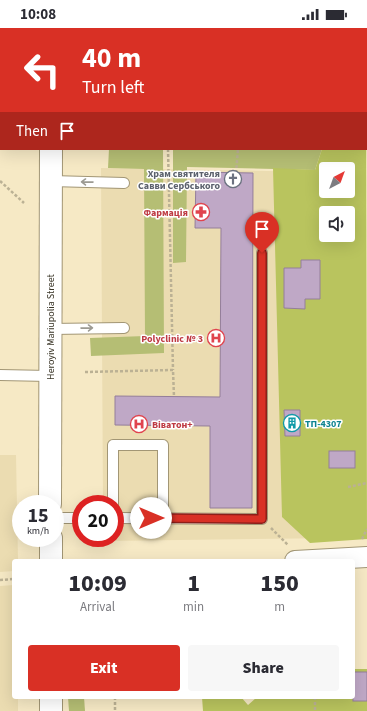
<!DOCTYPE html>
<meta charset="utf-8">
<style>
:root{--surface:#fff;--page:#f7f7f7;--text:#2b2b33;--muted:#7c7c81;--accent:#d93025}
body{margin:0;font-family:"Source Sans 3",sans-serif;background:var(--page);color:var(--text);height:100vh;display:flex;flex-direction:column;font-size:15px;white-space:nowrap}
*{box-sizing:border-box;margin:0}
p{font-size:13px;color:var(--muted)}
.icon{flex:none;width:22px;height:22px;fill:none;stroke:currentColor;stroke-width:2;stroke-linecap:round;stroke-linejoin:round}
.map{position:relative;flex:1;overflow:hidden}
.panel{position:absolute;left:12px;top:531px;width:343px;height:140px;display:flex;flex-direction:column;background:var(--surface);border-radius:4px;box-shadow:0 4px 16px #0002}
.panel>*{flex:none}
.top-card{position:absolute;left:0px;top:0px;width:367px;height:122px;box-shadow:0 4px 16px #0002;background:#d93025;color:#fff;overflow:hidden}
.needle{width:26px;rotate:41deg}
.tools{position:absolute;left:319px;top:134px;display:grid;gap:8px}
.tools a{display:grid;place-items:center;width:36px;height:36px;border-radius:4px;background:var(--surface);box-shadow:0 4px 16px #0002;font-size:20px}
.speed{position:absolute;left:12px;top:467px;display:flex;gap:8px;font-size:20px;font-weight:700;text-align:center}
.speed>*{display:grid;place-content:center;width:52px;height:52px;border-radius:50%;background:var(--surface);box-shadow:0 4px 16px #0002;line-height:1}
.speed small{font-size:10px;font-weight:400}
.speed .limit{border:6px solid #d22;background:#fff;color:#111}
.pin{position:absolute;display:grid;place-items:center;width:34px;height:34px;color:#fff;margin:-41px -17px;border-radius:50% 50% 50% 0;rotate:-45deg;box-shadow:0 0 4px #0007}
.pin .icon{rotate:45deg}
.me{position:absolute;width:44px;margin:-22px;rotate:90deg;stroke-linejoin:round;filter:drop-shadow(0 0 3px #0008)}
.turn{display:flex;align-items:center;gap:14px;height:84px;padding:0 16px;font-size:18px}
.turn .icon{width:52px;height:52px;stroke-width:2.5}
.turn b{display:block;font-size:28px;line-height:34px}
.then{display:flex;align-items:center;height:38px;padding:0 16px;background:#0003;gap:8px;font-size:15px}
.eta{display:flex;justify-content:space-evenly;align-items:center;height:68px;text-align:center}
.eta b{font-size:24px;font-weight:800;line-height:28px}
.cta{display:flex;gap:8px;margin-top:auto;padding:8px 16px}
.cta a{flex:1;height:46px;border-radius:4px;background:var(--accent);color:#fff;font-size:16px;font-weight:800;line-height:46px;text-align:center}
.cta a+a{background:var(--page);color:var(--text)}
.status{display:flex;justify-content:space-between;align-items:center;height:28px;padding:0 20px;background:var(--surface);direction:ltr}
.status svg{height:11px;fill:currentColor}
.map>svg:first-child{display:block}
.built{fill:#ebdcb1}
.green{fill:#b5be74}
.forest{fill:#b9c45e;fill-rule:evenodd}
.building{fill:#bfa8c6;stroke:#947e9a}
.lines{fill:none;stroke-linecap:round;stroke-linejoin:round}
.lane-casing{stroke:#a29675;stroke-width:12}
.street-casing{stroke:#a29675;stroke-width:22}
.secondary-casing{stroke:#a29675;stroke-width:24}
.path{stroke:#bbb194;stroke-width:2.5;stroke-dasharray:3 2;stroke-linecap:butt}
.lane{stroke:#fff;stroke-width:10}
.street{stroke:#fff;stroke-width:20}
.secondary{stroke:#fff;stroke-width:22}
.oneway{stroke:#9c9a92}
.route-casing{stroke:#8d1f18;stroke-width:10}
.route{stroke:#d93025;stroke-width:7}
.labels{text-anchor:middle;stroke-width:3;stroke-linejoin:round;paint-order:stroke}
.worship-label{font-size:10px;font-weight:bold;fill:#5b616d;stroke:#fff;text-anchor:end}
.health-label{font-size:10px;font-weight:bold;fill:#be3a42;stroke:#fff;text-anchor:end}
.street-label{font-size:10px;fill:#393426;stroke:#fff}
.culture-label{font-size:10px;font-weight:bold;fill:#0d838f;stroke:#fff;text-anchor:start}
</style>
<div class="status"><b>10:08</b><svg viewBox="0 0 49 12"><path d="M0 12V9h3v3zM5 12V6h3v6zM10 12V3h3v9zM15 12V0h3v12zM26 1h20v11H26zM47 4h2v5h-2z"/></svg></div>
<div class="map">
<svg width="367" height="683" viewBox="0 0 367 683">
<rect width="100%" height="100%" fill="#f6e9c5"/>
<g class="built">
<polygon points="101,140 323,144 339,510 103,513 103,510 115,510 115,476 103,476"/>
<polygon points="0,427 16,427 18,533 14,533 14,543 0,544"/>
<polygon points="14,557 14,669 18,669 18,683 0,683 0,558"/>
</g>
<g class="green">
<polygon points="88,0 266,0 266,1"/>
<polygon points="109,121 163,121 164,325 91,328 90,310 145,308 144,141 108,140"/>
<polygon points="173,121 322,121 315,142 187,139 186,234 173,235"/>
<polygon points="68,669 84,669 85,683 69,683"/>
</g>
<g class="forest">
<path d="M366 77 367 511 310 515 282 489 273 140 315 142 322 121H366ZM326 141H348V163H326ZM326 185H348V207H326Z"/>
<polygon points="353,641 367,641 367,683 203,683 202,669 241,669 248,677 257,669 353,669"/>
</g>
<g class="building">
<polygon points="196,144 253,145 252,480 210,480 210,398 115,397 115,368 220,369 221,200 195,200"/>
<polygon points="301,232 320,232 320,271 305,271 305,281 284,280 284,240 301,240"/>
<polygon points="284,382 300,382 300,408 285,408"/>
<rect x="329" y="423" width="26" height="17"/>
<rect x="353" y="644" width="14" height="29"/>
</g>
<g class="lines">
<g class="lane-casing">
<g id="lane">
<polyline points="296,1 296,0"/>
<polyline points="366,63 367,63"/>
<polyline points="51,153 124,155"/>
<polyline points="50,301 124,300"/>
<polyline points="0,347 49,348"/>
<polyline points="113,476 113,417 163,417 163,490"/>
<polyline points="55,490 81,490"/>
<polyline points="115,490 262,491 262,225"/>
</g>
</g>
<g class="street-casing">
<polyline id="street" points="295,533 367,529"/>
</g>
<g class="secondary-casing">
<g id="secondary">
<polyline points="51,0 51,1"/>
<polyline points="50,476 51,121"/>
<polyline points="51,510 51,533"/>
<polyline points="51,669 51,683"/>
</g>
</g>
<g class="path">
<polyline points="98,0 99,1"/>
<polyline points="136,0 136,1"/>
<polyline points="218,0 219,1"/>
<polyline points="208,1 209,0"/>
<polyline points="0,95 1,93"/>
<polyline points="366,109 367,109"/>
<polyline points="168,121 173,342"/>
<polyline points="236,145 238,121"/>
<polyline points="0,153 24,175"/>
<polyline points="85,344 173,342 174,369"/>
<polyline points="348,459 367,455"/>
<polyline points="271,500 288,517"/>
<polyline points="362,511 367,501"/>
<polyline points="0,552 14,551"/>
<polyline points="115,669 115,683"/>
<polyline points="315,669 315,683"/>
</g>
<use href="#lane" class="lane"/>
<use href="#street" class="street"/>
<use href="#secondary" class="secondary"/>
</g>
<defs><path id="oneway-shaft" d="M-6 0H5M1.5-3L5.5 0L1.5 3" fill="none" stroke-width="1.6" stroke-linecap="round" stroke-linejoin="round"/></defs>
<g class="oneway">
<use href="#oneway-shaft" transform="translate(87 154) rotate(-179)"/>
<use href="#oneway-shaft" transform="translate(87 300) rotate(-1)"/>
</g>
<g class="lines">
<g class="route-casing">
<polyline id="route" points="151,490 262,491 262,225"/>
</g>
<use href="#route" class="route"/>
</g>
<defs>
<g id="church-ring" transform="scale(0.9)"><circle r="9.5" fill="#fff" stroke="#6b7280" stroke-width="1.5"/><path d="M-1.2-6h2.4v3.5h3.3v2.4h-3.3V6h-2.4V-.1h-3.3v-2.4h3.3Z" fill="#6b7280"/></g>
<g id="pharmacy-ring" transform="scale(0.9)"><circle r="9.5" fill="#fff" stroke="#e0444e" stroke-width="1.5"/><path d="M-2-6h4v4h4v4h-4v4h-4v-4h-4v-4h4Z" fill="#e0444e"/></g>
<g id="hospital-ring" transform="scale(0.9)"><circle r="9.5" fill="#fff" stroke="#e0444e" stroke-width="1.5"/><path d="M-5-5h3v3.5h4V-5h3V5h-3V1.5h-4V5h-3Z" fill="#e0444e"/></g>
<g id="building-ring" transform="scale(0.9)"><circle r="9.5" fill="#fff" stroke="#0f9aa8" stroke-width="1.5"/><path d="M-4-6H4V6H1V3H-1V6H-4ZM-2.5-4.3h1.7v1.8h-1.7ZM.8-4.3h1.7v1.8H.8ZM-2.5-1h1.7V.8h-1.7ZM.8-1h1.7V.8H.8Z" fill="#0f9aa8"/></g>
</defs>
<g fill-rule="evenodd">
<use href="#church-ring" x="233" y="151"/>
<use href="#pharmacy-ring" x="201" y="184"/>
<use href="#hospital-ring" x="216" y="310"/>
<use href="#building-ring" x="292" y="395"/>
<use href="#hospital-ring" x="139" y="396"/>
</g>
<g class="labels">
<g class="worship-label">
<text x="220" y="149">Храм святителя<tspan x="220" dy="12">Савви Сербського</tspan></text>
</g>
<g class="health-label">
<text x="188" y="188">Фармація</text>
<text x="203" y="314">Polyclinic № 3</text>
<text x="152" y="400" text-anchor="start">Віватон+</text>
</g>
<g class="street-label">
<text transform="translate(50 299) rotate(-90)" y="4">Heroyiv Mariupolia Street</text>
</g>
<g class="culture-label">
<text x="305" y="399">ТП-4307</text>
</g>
</g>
</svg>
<div class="tools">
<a><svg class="needle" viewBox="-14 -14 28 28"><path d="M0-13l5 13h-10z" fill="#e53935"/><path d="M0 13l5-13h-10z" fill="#7c7c81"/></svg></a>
<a><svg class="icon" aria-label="sound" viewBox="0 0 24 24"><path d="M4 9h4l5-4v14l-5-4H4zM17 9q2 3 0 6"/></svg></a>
</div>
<div class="speed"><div>15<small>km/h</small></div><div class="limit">20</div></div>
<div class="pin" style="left:262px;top:225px;background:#d93025"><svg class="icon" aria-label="arrive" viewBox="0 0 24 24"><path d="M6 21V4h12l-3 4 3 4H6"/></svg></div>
<svg class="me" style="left:151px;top:490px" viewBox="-20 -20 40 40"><circle r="19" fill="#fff"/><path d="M0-13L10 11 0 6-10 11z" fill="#d93025"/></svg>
<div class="top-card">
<div class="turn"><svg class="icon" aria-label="left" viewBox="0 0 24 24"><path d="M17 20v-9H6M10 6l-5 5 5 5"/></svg><div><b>40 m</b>Turn left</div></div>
<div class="then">Then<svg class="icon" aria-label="arrive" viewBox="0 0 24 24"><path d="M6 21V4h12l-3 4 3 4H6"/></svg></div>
</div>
<section class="panel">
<div class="eta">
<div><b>10:09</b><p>Arrival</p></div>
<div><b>1</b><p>min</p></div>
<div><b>150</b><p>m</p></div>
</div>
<div class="cta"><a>Exit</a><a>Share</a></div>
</section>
</div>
